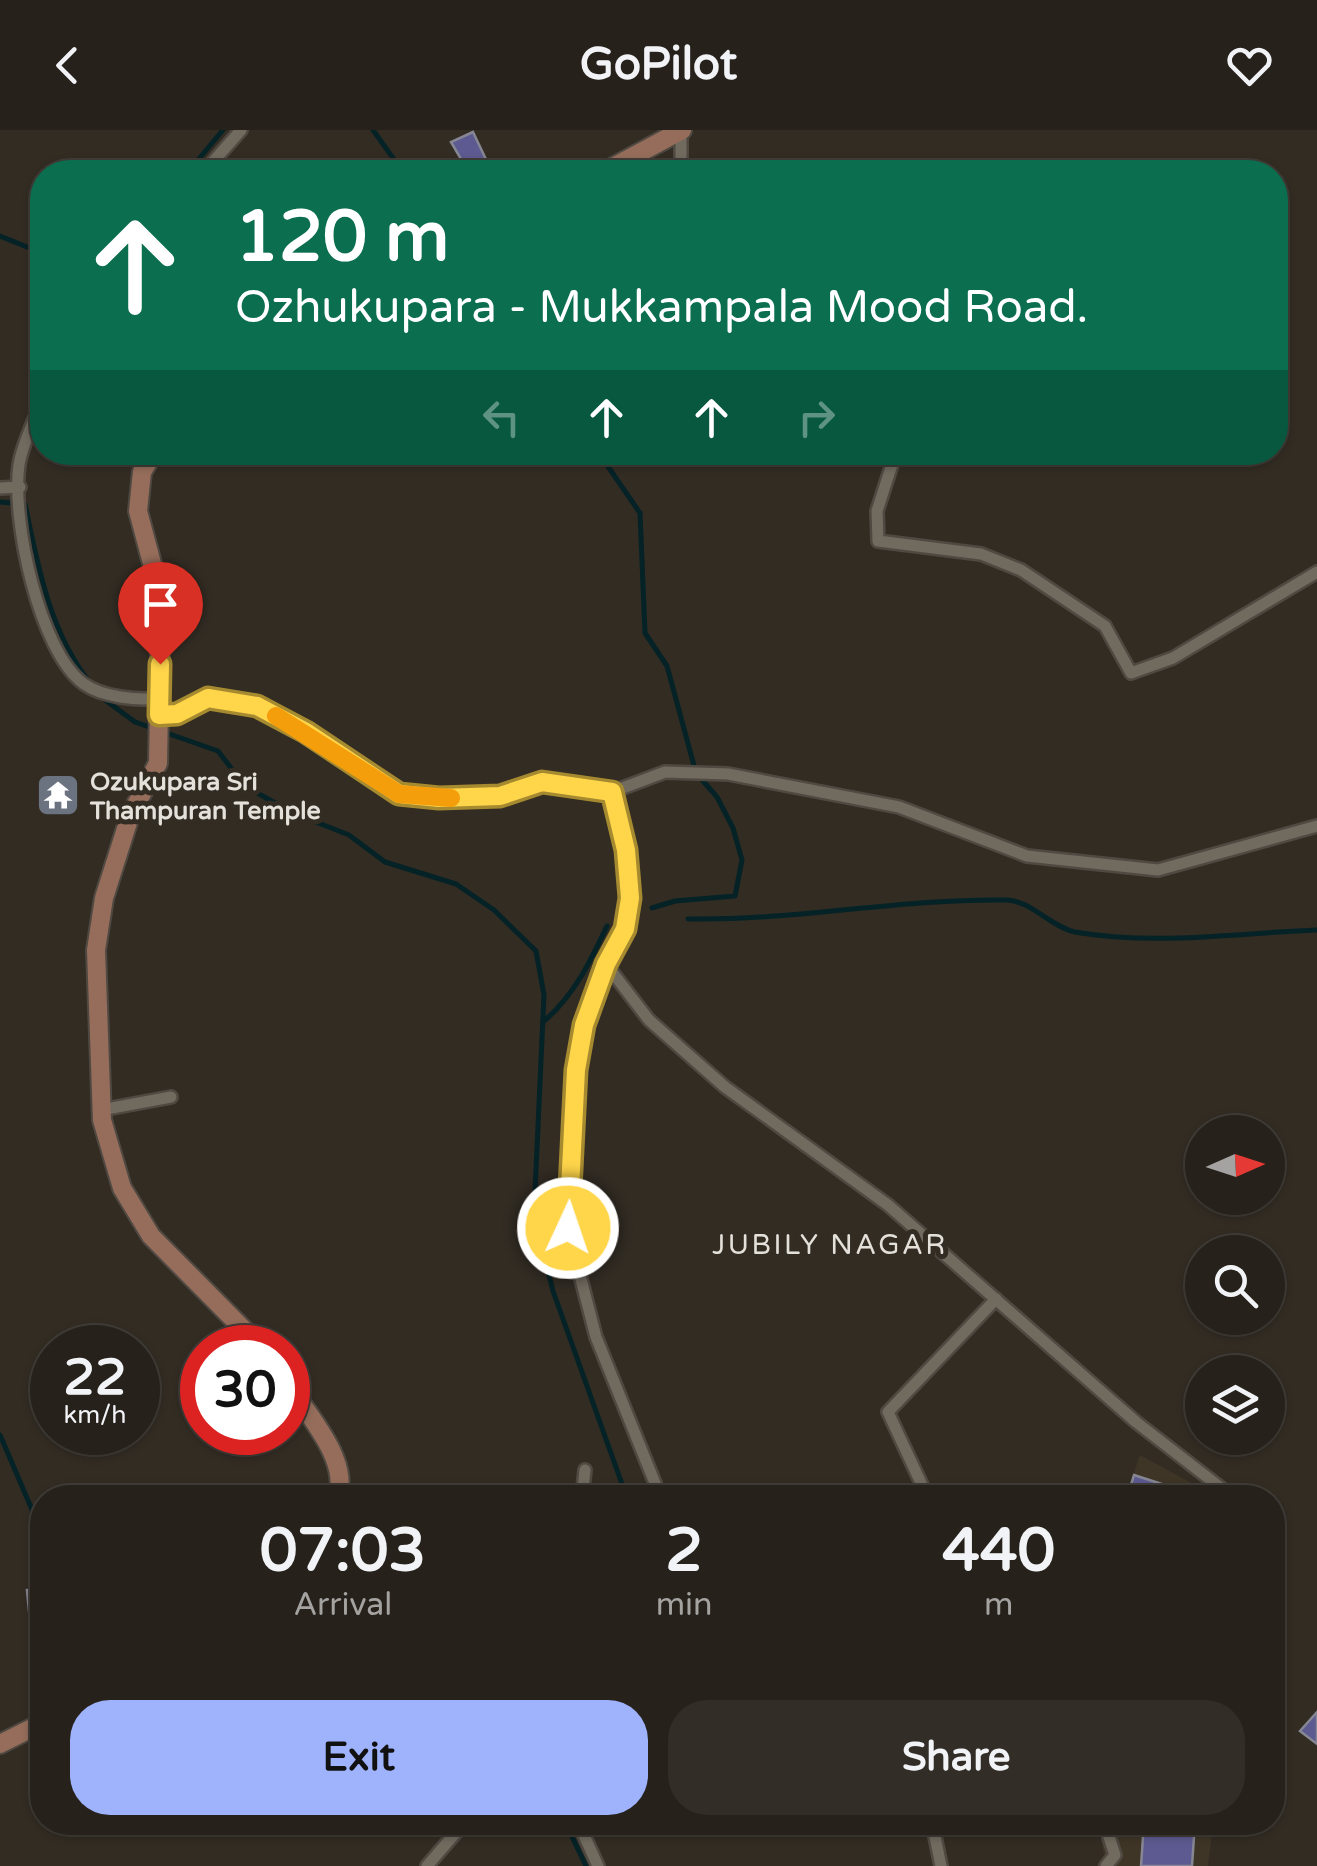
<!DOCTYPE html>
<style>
:root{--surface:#26211a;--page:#322e27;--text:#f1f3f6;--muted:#a4a3a2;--line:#423e39;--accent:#9fb3fd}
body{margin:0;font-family:"Varela Round",sans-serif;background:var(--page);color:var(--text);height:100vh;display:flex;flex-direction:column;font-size:38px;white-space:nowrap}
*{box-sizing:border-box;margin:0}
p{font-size:32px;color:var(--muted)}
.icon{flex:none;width:55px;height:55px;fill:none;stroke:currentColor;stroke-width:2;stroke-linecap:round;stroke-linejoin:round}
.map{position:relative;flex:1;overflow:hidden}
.drawer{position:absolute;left:30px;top:1355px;width:1255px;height:350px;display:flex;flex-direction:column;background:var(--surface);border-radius:40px;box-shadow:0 2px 8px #0004,0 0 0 2px var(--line)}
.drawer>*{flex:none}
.guide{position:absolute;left:30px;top:30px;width:1258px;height:305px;border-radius:40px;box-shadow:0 2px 8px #0004,0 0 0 2px var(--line);background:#0b6e4f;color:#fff;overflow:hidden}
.needle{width:65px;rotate:87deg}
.controls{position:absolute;left:1185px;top:985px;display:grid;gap:20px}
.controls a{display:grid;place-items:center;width:100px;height:100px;border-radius:50%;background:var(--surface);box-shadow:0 2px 8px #0004,0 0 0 2px var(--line);font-size:50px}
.speed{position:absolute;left:30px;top:1195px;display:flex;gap:20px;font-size:50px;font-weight:700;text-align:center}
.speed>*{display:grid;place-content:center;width:130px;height:130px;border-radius:50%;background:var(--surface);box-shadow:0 2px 8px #0004,0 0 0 2px var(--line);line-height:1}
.speed small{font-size:25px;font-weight:400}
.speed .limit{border:15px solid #d22;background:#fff;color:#111}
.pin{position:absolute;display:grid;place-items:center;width:85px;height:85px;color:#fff;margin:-102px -42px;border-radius:50% 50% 50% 0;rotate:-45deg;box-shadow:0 0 10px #0007}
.pin .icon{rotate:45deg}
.me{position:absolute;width:110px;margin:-55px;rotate:3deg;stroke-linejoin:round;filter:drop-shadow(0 0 8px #0008)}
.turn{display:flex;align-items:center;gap:35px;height:210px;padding:0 40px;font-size:45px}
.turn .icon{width:130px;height:130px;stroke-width:2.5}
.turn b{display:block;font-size:70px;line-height:85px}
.lanes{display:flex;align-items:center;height:95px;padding:0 40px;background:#0003;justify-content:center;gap:50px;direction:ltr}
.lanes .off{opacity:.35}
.eta{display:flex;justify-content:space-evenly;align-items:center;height:170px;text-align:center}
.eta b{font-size:60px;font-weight:700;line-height:70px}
.action{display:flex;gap:20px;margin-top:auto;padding:20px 40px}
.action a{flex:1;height:115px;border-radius:40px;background:var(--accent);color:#111;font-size:40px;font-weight:700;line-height:115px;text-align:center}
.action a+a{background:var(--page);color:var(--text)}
header{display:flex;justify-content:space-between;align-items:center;height:130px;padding:0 40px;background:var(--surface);font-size:45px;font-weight:700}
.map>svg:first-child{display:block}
.built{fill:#3e3526}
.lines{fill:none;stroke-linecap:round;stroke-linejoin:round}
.stream{stroke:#052226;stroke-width:5}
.building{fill:#5d5a91;stroke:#868793;stroke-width:2.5}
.minor-casing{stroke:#4f4942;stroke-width:16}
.secondary-casing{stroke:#4f4942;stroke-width:22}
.minor{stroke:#706a5f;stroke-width:11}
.secondary{stroke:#966d5b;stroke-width:18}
.route-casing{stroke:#a68a30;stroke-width:25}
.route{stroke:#ffd54a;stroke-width:18}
.slow{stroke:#f59e0b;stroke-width:18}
.labels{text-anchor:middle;stroke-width:10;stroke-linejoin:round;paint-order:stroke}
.poi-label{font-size:25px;font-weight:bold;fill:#e4e0da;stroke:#322c23;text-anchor:start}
.neighbourhood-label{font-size:28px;letter-spacing:2.5px;fill:#e4e0da;stroke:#322c23}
</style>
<header><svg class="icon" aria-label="back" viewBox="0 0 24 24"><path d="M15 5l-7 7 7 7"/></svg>GoPilot<svg class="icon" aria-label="heart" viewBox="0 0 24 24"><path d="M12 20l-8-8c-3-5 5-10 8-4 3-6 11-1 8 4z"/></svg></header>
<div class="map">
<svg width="1317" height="1736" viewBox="0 0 1317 1736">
<rect width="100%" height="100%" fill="#322c23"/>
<g class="built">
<polygon points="1140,1325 1217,1367 1125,1368"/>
<polygon points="1098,1693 1213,1693 1208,1736 1097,1736 1104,1725"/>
</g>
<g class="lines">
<g class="stream">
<polyline points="373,0 403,42"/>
<polyline points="188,42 223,0"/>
<polyline points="0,106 42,123"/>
<polyline points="598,322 640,383 645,503 667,536 696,643 717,667 733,698 742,730 735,766 675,771 652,778"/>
<path d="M0 372 25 374C38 437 50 503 91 554"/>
<polyline points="101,567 135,592 218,621 245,656 293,683 349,705 385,732 456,754 494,780 536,821 544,865 534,1084 553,1161 627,1368"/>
<path d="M688 789C795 791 900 768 1007 770 1031 771 1051 797 1075 802 1155 816 1236 803 1317 800"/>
<path d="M543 892C574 866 590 832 607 796"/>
<polyline points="0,1305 42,1403"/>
<polyline points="565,1692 586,1736"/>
</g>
</g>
<g class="building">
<polygon points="473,2 492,42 501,42 477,42 473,33 465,36 451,12"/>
<polygon points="1134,1345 1205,1368 1127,1368"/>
<polygon points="42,1458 42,1501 31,1502 27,1460"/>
<polygon points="1317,1582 1317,1614 1300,1601"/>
<polygon points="1144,1692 1195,1692 1192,1736 1141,1736"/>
</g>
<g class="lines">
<g class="minor-casing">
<g id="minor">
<polyline points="681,1 681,42"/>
<polyline points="204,42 241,0"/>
<path d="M42 270C35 290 22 314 19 335 11 387 39 522 84 554 102 567 138 571 159 568"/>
<polyline points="896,322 877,381 878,411 981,424 1021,440 1105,496 1131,543 1173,528 1317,442"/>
<polyline points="0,358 20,357"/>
<polyline points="159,585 177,584 208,568 257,576 307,602 399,664 439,668 500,666 542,653 612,662 626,720 630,768 625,799 606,834 583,895 576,940 568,1099 596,1207 661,1368"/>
<polyline points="612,662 665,642 728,644 899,677 1027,726 1158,740 1317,696"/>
<polyline points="606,834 649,890 725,957 888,1075 1136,1292 1234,1368"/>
<polyline points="101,980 171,967"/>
<polyline points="582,1368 585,1340"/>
<polyline points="928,1368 888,1282 996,1169"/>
<polyline points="578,1692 598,1736"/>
<polyline points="932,1692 941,1736"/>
<polyline points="1104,1692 1115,1725 1106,1736"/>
<polyline points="427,1736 465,1692"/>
</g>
</g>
<g class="secondary-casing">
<g id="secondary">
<polyline points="604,42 682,0"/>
<polyline points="154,322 142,342 138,381 161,467 158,633 130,686 104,768 96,820 102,990 122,1058 151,1106 262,1218"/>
<path d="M288 1254C307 1284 351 1331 337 1368"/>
<polyline points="0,1614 42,1593"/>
</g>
</g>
<use href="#minor" class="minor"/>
<use href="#secondary" class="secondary"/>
</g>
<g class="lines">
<g class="route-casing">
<polyline id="route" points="160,534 159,585 177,584 208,568 257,576 306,602 399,664 439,668 500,666 542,652 612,662 626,720 630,768 625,799 606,834 584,895 576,940 568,1098"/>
</g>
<use href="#route" class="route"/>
<polyline class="slow" points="276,586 399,664 451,668"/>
</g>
<defs>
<g id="temple-square" transform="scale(2.25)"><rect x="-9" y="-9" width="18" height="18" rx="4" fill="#6b7280" stroke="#322c23"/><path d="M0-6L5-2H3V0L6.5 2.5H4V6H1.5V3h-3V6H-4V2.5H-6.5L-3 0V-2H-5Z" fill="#fff"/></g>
</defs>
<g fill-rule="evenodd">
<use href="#temple-square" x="58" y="665"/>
</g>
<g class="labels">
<g class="poi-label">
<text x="90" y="660">Ozukupara Sri<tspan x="90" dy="29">Thampuran Temple</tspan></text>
</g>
<g class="neighbourhood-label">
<text x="830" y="1124">JUBILY NAGAR</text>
</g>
</g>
</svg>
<div class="controls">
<a><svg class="needle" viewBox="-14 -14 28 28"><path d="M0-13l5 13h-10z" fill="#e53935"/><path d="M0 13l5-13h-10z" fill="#a4a3a2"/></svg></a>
<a><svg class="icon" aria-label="search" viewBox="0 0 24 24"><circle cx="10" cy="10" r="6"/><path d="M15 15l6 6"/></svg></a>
<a><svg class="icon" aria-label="layers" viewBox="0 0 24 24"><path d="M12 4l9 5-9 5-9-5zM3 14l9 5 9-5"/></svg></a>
</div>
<div class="speed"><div>22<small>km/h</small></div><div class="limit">30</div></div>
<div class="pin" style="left:160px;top:534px;background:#d93025"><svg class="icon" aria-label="arrive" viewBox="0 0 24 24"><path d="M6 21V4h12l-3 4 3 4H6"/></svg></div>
<svg class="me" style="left:568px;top:1098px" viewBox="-20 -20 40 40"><circle r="17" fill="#ffd54a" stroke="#fff" stroke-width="3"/><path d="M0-11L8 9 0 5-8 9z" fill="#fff"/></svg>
<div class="guide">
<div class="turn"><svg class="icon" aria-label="ahead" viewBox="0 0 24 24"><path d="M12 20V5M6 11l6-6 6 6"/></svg><div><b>120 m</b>Ozhukupara - Mukkampala Mood Road.</div></div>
<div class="lanes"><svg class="icon off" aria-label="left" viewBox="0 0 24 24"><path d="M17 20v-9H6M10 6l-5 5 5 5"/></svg><svg class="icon" aria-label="ahead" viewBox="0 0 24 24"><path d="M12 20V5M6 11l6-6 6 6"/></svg><svg class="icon" aria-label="ahead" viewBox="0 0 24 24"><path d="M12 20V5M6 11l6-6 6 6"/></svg><svg class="icon off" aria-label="right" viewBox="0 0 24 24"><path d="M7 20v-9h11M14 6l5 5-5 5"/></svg></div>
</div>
<section class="drawer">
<div class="eta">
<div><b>07:03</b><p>Arrival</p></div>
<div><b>2</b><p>min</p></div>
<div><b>440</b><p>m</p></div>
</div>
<div class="action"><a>Exit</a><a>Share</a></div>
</section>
</div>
